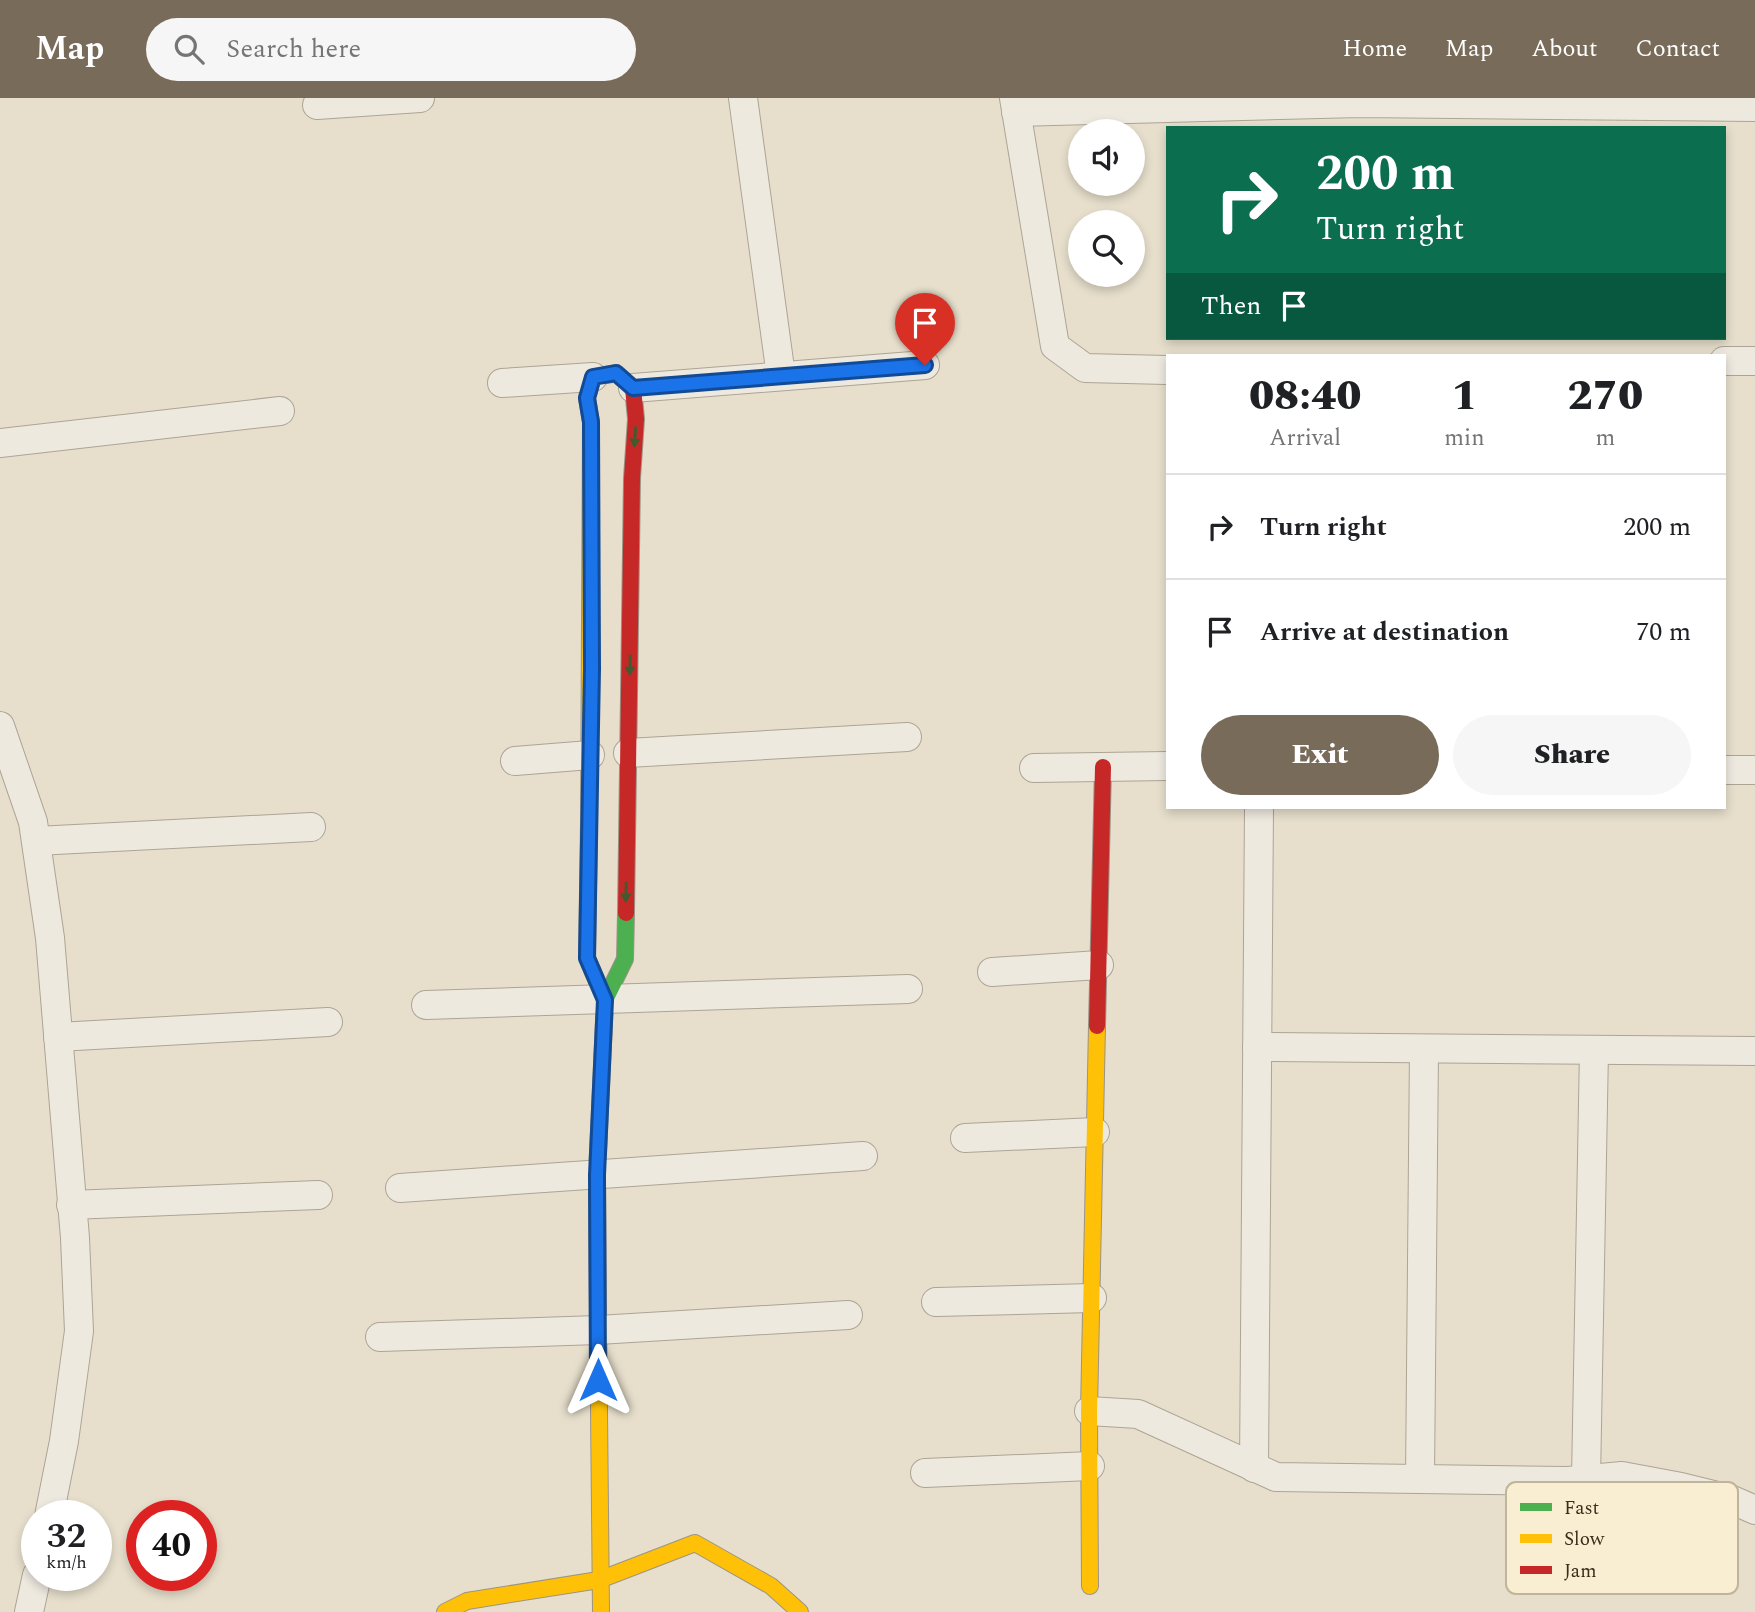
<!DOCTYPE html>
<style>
:root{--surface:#fff;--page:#f6f6f6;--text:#202124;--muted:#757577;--line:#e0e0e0;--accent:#786b5a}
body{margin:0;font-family:Spectral,serif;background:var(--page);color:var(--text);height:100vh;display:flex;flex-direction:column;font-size:26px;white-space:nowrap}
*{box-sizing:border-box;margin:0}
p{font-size:23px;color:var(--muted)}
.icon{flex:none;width:38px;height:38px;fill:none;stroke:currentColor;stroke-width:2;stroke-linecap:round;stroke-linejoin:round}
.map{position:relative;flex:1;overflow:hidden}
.details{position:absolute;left:1166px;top:256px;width:560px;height:455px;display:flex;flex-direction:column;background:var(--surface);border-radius:0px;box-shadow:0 4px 10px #0003}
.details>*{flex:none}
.guide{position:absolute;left:1166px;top:28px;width:560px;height:214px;border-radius:0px;box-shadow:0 4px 10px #0003;background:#0b6e4f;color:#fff;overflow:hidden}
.fabs{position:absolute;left:1068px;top:21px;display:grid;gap:14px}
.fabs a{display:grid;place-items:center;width:77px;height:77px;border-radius:50%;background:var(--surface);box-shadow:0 4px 10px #0003;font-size:35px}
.speed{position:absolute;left:21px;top:1402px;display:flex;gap:14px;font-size:35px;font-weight:700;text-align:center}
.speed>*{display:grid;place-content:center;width:91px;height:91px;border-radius:50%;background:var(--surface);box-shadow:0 4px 10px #0003;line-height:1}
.speed small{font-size:18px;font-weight:400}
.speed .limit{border:10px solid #d22;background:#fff;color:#111}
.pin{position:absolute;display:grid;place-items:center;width:60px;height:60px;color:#fff;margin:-72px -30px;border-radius:50% 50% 50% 0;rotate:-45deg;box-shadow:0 0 7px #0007}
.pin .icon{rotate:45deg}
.me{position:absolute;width:77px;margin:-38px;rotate:0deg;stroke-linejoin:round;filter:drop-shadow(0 0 5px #0008)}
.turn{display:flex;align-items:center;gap:24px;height:147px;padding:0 35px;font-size:32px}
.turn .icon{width:91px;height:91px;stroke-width:2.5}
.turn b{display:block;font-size:49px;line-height:60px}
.then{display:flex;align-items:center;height:66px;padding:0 35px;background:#0003;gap:14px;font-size:26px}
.eta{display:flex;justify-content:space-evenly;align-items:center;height:119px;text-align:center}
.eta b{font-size:42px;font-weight:800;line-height:49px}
.primary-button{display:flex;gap:14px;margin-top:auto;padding:14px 35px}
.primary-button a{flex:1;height:80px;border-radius:42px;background:var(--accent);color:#fff;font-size:28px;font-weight:800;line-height:80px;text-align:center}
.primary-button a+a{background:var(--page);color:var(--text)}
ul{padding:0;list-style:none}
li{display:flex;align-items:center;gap:21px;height:105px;padding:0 35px;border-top:2px solid var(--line)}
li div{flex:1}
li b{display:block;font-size:26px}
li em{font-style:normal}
header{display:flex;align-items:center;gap:42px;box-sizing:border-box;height:98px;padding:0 35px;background:var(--accent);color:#fff}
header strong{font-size:33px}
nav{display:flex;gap:38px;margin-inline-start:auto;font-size:24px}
.search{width:490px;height:63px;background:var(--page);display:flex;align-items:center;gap:18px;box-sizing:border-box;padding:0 24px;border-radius:38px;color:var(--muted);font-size:26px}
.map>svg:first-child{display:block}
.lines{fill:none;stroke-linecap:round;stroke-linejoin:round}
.street-casing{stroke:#aca495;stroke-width:30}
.fast-casing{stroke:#9c9385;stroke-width:18}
.slow-casing{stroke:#9c9385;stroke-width:18}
.jam-casing{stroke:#9c9385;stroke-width:18}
.street{stroke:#eee9df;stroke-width:28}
.fast{stroke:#4caf50;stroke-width:16}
.slow{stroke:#ffc107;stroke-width:16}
.jam{stroke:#c62828;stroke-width:16}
.oneway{fill:#425a2e}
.route-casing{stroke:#114b97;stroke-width:18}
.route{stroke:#1a73e8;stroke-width:12}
.key{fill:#f9eed1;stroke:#c0b49b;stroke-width:2}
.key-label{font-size:19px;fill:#3c2c1c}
</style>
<header>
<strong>Map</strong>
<div class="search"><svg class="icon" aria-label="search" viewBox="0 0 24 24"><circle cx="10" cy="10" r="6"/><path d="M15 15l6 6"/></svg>Search here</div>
<nav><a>Home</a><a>Map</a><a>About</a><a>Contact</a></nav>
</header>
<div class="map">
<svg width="1755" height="1514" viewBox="0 0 1755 1514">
<rect width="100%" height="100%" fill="#e7dfcc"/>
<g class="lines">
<g class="street-casing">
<g id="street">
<polyline points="743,0 781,278"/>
<polyline points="1014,0 1055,248 1085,270 1167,272"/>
<polyline points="317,7 420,0"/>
<polyline points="1016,14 1360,5 1755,9"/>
<polyline points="1724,263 1755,263"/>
<polyline points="502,285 593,279"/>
<polyline points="633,290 925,267"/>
<polyline points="0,345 280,313"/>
<polyline points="0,628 33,724 50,840 75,1140 79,1233 64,1343 49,1418"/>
<polyline points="628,655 907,639"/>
<polyline points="515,663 590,657"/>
<polyline points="1034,670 1167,668"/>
<polyline points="1724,672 1755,672"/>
<polyline points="36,743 311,729"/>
<polyline points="992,874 1099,867"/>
<polyline points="426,907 908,891"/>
<polyline points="58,939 328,924"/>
<polyline points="1257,949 1755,953"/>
<polyline points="965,1040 1095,1034"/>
<polyline points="400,1090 863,1058"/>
<polyline points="71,1107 318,1097"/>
<polyline points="936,1204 1092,1200"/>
<polyline points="380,1239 598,1232 848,1217"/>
<polyline points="1089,1313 1138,1316 1276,1379 1568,1383 1622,1378 1681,1389 1730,1401 1755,1412"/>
<polyline points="1254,1370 1259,709"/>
<polyline points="925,1375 1090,1368"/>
<polyline points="1420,1380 1424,951"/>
<polyline points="1586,1381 1594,952"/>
<polyline points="29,1514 37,1477"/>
</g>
</g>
<g class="fast-casing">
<polyline id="fast" points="598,1211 597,1077 605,902 625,861 626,815"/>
</g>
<g class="slow-casing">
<g id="slow">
<polyline points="589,724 591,324 587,300 593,279 612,276"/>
<polyline points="598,1211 601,1514"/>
<polyline points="1090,1488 1089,1313 1097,928"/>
<polyline points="445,1514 467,1503 599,1482 695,1445 771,1488 800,1514"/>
</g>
</g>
<g class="jam-casing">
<g id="jam">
<polyline points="612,276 616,275 633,290 636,321 632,380 626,815"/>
<polyline points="589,724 587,860 605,902"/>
<polyline points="1097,928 1103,669"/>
</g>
</g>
<use href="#street" class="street"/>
<use href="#fast" class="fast"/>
<use href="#slow" class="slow"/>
<use href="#jam" class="jam"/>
</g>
<defs><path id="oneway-solid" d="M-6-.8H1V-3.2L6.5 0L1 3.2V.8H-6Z" transform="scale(1.75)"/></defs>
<g class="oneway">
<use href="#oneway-solid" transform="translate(635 339) rotate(94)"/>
<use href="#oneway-solid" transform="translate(630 567) rotate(91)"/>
<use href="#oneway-solid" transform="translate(626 794) rotate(91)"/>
</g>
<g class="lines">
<g class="route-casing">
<polyline id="route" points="598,1282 597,1077 605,902 587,860 592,570 591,324 587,300 593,279 616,275 633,290 925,267"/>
</g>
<use href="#route" class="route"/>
</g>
<rect x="1506" y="1384" width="232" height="112" rx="10" class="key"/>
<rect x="1520" y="1405" width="32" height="8" fill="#4caf50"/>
<rect x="1520" y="1436" width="32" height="9" fill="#ffc107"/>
<rect x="1520" y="1468" width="32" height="8" fill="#c62828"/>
<g class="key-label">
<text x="1564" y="1416">Fast</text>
<text x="1564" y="1447">Slow</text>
<text x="1564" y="1479">Jam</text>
</g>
</svg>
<div class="fabs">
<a><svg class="icon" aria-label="sound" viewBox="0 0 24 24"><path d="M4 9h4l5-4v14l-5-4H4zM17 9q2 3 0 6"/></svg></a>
<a><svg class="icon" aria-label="search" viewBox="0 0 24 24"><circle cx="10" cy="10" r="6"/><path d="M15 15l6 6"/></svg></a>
</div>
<div class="speed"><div>32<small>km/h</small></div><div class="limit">40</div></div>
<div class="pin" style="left:925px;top:267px;background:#d93025"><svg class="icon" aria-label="arrive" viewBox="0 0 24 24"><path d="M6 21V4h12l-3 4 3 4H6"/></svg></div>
<svg class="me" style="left:598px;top:1282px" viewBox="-20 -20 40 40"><path d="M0-17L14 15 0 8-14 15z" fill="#1a73e8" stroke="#fff" stroke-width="4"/></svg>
<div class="guide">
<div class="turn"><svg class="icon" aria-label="right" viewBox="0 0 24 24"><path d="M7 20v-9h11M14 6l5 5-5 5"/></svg><div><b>200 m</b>Turn right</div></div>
<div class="then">Then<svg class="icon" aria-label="arrive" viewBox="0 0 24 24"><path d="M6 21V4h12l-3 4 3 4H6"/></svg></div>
</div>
<section class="details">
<div class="eta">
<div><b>08:40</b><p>Arrival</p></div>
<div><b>1</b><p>min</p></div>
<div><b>270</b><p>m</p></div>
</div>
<ul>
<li><svg class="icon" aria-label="right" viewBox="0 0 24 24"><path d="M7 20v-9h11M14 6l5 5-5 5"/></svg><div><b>Turn right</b></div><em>200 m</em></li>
<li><svg class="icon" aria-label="arrive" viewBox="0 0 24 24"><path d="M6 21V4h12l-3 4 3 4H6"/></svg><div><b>Arrive at destination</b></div><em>70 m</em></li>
</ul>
<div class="primary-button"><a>Exit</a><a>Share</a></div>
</section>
</div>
